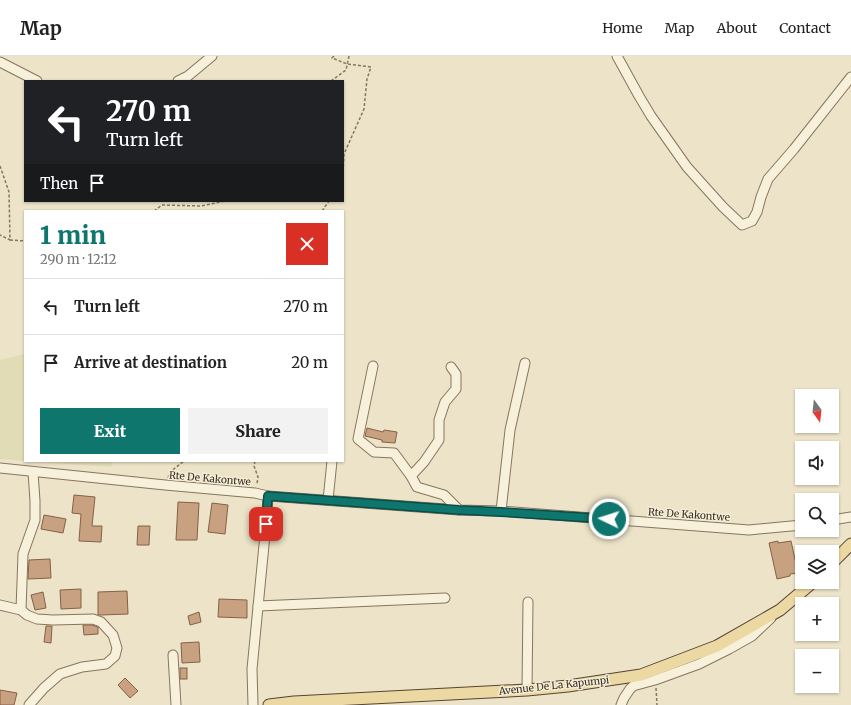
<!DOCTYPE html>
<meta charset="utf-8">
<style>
:root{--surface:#fff;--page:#f2f2f2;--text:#222;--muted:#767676;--line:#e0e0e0;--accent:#0f766e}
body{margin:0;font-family:Merriweather,serif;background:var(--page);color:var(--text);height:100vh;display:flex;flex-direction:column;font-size:15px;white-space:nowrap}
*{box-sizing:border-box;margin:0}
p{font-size:13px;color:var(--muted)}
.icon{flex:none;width:22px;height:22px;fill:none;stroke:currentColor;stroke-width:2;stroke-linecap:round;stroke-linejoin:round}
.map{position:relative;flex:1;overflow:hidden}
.sheet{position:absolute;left:24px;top:154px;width:320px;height:252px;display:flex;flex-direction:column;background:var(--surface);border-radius:0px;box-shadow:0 1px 3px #0004}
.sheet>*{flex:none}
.guide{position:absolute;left:24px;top:24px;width:320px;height:122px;border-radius:0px;box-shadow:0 1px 3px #0004;background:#202124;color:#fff;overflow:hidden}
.needle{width:26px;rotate:165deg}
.controls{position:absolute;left:795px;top:333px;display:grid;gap:8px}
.controls a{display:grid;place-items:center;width:44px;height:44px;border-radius:0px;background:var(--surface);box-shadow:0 1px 3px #0004;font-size:20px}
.pin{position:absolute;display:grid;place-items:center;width:34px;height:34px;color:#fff;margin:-17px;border-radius:8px;box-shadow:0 2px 6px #0006}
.me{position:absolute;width:44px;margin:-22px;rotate:274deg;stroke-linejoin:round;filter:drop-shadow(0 0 3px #0008)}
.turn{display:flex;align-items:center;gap:14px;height:84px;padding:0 16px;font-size:18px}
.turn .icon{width:52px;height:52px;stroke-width:2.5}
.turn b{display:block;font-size:28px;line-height:34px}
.then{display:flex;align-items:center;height:38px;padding:0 16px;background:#0003;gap:8px;font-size:15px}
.round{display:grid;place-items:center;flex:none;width:42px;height:42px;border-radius:0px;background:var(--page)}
.summary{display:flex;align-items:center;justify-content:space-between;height:68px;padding:0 16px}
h1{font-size:24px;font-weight:800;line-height:30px;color:var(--accent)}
.cta{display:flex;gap:8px;margin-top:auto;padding:8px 16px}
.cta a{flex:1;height:46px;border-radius:0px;background:var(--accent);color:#fff;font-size:16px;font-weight:800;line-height:46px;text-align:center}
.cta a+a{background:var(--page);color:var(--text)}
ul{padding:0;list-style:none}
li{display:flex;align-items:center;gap:12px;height:56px;padding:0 16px;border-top:1px solid var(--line)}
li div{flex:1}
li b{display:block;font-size:15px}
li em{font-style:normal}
header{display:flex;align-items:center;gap:24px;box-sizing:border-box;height:56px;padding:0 20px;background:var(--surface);border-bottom:1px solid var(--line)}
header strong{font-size:19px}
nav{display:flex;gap:22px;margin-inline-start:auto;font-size:14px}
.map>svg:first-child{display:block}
.farmland{fill:#e1dcb6}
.building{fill:#c8a181;stroke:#856145}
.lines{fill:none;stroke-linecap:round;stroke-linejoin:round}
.minor-casing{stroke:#87765e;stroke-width:11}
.major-casing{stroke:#554432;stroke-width:13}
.path{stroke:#87765e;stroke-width:1.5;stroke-dasharray:3 2;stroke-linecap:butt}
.minor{stroke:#f7f0db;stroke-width:9}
.major{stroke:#ecd8a3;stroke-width:11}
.route-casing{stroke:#0a4d48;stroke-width:10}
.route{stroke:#0f766e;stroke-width:7}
.labels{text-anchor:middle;stroke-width:3;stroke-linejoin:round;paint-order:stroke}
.street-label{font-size:10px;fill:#382d21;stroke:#f4edd7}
</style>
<header>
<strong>Map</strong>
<nav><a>Home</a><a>Map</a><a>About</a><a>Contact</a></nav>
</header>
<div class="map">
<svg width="851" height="649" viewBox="0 0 851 649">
<rect width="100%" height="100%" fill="#ece3c8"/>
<polygon class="farmland" points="25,298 25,405 113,405 111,411 0,403 0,304"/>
<g class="building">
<polygon points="367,372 383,376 384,374 397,376 395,387 382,386 382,384 365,380"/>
<polygon points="74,439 95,441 92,470 102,470 101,486 79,485 81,458 72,457"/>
<polygon points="178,446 199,447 197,484 176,484"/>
<polygon points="212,447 228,449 225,478 208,476"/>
<polygon points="44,459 66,463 63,477 41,473"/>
<polygon points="138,470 150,470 149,489 137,489"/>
<polygon points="778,485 778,487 791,485 798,517 790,518 790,520 777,523 769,487"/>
<polygon points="50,503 51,522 28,523 29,504"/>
<polygon points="81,533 81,552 61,553 60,534"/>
<polygon points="127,535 128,558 101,559 98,559 98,536"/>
<polygon points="43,536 46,552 35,554 31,539"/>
<polygon points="219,543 247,544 247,562 218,561"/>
<polygon points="199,556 201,566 190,569 188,560"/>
<polygon points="83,569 92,569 98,571 98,578 84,579"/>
<polygon points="46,570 52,570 51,587 44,586"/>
<polygon points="199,586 200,606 182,607 181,587"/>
<rect x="180" y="612" width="7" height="11"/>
<polygon points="125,622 138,635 130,642 118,629"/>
<polygon points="0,634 17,637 14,649 0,649"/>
</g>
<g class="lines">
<g class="minor-casing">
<g id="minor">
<polyline points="617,0 639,40 651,60 687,111 723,151 742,169 752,165 757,156 761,141 768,123 794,93 851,21"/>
<polyline points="0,6 37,25"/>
<polyline points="178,25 188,20 212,0"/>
<polyline points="373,310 358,383 374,396 394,397 411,420 417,431 444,439 459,454"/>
<polyline points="0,412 165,429 255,437 268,440 459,454 501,455 749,474 802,469"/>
<polyline points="411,420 424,406 439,384 439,364 445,346 456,333 456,318 451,311"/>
<polyline points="328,444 332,405"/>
<polyline points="501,455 510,374 525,307"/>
<polyline points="832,464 851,461"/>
<polyline points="0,549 21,554 27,559 37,563 53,564 93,563 101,566 113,579 117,592 115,600 106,608 82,611 60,618 44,632 29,649"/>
<polyline points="258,550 445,542"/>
<polyline points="21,554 23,498 35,464 35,445 33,416"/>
<polyline points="173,599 176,649"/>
<polyline points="527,634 528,546"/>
<polyline points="253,649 252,613 267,458 268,440"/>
<polyline points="621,649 624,642 630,633 633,630 655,624 699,608 729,593 752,580 771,562"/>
</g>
</g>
<g class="major-casing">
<g id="major">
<polyline points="832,507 851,488"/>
<polyline points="269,649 294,646 527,634 568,630 641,619 717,590 780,554 813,526"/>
</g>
</g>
<g class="path">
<polyline points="334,0 332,2 347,8 371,11 367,23 364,53 344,98 343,117"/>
<polyline points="331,25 346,14 349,0"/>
<polyline points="0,110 9,136 10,184 0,179"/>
<polyline points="154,155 162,149 201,150 225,145"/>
<polyline points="322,155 329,145"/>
<polyline points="10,184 25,185"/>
<polyline points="255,405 254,410 258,421 257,428"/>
<polyline points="168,422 170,416 184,405"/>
<polyline points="656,632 657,649"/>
</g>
<use href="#minor" class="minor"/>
<use href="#major" class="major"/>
</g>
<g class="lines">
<g class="route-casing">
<polyline id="route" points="266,468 268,440 459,454 501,456 609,463"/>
</g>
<use href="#route" class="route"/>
</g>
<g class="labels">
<g class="street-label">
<text transform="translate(210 422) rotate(5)" y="4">Rte De Kakontwe</text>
<text transform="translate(689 458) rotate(4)" y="4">Rte De Kakontwe</text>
<text transform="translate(554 629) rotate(-6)" y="4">Avenue De La Kapumpi</text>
</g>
</g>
</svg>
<div class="controls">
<a><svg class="needle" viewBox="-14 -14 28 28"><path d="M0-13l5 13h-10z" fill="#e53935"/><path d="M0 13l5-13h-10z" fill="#767676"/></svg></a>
<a><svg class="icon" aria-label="sound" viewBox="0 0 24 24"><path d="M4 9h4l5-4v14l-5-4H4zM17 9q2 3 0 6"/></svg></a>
<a><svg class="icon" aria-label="search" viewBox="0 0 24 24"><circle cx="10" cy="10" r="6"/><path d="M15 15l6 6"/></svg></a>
<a><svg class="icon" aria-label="layers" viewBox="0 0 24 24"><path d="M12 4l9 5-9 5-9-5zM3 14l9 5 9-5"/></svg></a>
<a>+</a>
<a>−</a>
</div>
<div class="pin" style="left:266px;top:468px;background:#d93025"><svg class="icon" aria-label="arrive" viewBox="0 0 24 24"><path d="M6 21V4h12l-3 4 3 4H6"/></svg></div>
<svg class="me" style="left:609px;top:463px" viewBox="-20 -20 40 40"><circle r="17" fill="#0f766e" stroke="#fff" stroke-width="3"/><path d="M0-11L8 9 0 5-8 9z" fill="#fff"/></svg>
<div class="guide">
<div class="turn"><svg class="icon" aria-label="left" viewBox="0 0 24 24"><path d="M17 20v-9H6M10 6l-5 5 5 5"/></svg><div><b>270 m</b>Turn left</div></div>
<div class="then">Then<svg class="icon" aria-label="arrive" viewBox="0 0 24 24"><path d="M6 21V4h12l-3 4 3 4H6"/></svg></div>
</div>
<section class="sheet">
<div class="summary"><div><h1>1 min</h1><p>290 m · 12:12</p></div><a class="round" style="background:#d93025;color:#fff"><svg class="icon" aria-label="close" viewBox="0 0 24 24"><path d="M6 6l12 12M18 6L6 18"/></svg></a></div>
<ul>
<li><svg class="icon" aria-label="left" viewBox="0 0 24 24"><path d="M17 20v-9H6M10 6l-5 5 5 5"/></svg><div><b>Turn left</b></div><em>270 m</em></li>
<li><svg class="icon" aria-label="arrive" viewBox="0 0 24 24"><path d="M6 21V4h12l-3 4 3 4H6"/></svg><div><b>Arrive at destination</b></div><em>20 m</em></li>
</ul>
<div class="cta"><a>Exit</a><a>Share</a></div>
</section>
</div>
